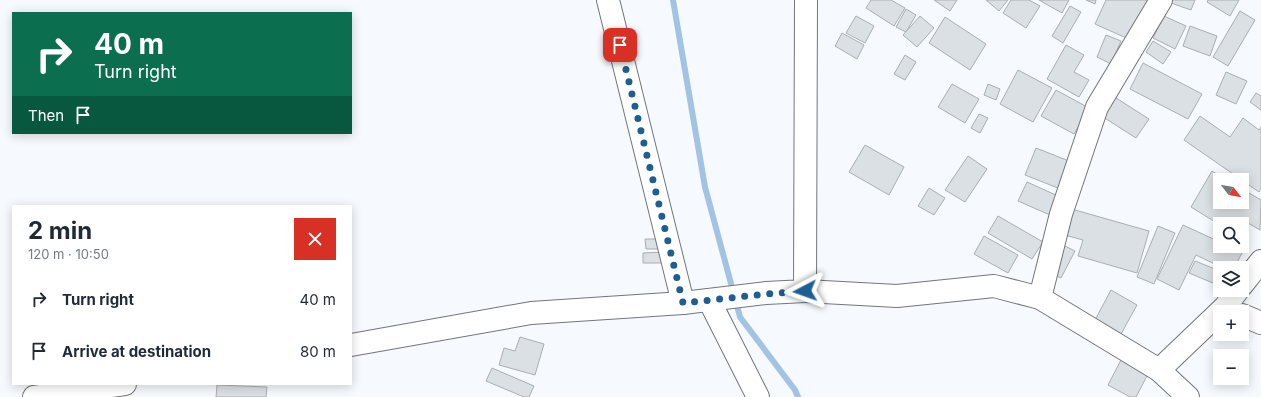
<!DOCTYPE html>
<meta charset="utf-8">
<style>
:root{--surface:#fff;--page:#f6f6f7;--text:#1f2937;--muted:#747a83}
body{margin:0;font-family:Inter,sans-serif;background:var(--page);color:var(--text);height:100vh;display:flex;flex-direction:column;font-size:15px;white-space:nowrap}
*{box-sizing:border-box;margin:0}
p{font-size:13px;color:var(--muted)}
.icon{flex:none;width:22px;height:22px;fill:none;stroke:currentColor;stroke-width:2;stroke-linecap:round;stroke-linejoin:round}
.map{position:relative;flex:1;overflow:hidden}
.panel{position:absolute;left:12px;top:205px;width:340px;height:180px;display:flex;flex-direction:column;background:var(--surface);border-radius:0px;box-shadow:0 2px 10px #0003}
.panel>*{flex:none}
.guide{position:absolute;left:12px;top:12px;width:340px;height:122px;border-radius:0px;box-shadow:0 2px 10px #0003;background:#0b6e4f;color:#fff;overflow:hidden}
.needle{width:26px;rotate:121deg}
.buttons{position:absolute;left:1213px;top:173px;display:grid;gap:8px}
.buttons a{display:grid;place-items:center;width:36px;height:36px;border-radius:0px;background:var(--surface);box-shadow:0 2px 10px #0003;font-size:20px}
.pin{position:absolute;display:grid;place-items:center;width:34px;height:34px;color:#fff;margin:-17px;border-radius:8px;box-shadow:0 2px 6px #0006}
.me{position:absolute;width:44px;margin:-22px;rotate:266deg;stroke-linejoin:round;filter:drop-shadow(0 0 3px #0008)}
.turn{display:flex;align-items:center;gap:14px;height:84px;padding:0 16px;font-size:18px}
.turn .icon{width:52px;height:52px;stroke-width:2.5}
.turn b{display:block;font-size:28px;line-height:34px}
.then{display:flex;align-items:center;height:38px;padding:0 16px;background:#0003;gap:8px;font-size:15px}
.round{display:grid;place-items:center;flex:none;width:42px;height:42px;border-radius:0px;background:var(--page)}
.headline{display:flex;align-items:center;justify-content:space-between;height:68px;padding:0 16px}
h1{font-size:24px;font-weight:700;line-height:30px}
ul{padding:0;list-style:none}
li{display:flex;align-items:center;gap:12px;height:52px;padding:0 16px}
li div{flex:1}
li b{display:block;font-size:15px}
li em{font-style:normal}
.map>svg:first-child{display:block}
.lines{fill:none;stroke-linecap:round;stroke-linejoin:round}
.stream{stroke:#a2c3e3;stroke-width:6}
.building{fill:#dbe0e4;stroke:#a9aeb2}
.minor-casing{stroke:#72767a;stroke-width:24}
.minor{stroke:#fff;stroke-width:22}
.route{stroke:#1d5e94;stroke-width:7;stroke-dasharray:0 12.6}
</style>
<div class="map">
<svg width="1261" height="397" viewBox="0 0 1261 397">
<rect width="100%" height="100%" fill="#f6faff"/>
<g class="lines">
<polyline class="stream" points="673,0 705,187 740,317 795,390 798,397"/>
</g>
<g class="building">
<polygon points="871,0 891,0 905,8 894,26 866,8"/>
<polygon points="934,0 957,0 950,11"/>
<polygon points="986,0 1008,0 999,11"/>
<polygon points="1011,0 1029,0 1040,6 1026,28 1003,13"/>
<polygon points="1039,0 1069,0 1062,13"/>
<polygon points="1086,0 1096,0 1095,4"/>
<polygon points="1106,0 1152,0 1133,41 1095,24"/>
<polygon points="1172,0 1195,0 1191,10 1171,3"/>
<polygon points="1208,0 1239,0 1230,16 1207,2"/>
<polygon points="1070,6 1081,12 1063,43 1052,36"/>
<polygon points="906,9 916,15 906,32 896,27"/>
<polygon points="1240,11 1255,20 1228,66 1213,57"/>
<polygon points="856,16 874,26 865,43 846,33"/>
<polygon points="920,16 934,28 917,47 903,35"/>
<polygon points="1164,16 1186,26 1175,49 1153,38"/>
<polygon points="945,17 986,44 970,70 929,43"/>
<polygon points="1190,26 1217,36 1210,56 1183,46"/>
<polygon points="842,33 864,45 857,59 835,46"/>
<polygon points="1106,35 1121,41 1111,64 1097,57"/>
<polygon points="1153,41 1171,52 1163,64 1146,52"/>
<polygon points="1066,45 1084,55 1074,72 1089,80 1079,97 1047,79"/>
<polygon points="905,55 916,62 905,80 894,74"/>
<polygon points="1143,63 1202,94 1188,119 1130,89"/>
<polygon points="1018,70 1052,88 1033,122 1000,104"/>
<polygon points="1226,72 1247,81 1236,104 1216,95"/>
<polygon points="952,84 979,99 965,123 938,107"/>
<polygon points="988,84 1000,89 996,100 984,95"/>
<polygon points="1056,90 1089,108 1074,134 1041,116"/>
<polygon points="1256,93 1261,96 1261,110 1250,102"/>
<polygon points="1113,96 1149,119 1136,138 1100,115"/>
<polygon points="979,114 988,118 980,133 971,128"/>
<polygon points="1200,116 1230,137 1243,118 1259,130 1261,127 1261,189 1259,192 1184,140"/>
<polygon points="865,145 904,167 889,195 849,172"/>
<polygon points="1036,148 1069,161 1058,188 1025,175"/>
<polygon points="968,156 987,169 965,202 945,190"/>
<polygon points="1212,171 1226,180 1220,180 1220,202 1242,202 1242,189 1261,200 1260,230 1248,223 1242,233 1242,224 1220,225 1191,207"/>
<polygon points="1027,182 1058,196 1050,215 1018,201"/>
<polygon points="929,188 945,198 934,215 918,206"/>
<polygon points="1068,208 1149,231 1137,273 1078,256 1083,240 1061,234"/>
<polygon points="998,216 1043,242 1032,259 988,233"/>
<polygon points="1183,225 1220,242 1220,246 1228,246 1242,253 1234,268 1223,268 1196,255 1179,290 1157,279"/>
<polygon points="1158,226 1175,233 1154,284 1137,277"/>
<polygon points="984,236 1018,255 1008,273 974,254"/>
<polygon points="645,239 667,239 668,249 646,249"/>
<polygon points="1065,246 1075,251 1061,278 1051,273"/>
<polygon points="664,252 665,263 643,263 643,253"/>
<polygon points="1195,261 1220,271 1220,286 1189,273"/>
<polygon points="1111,290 1137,305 1121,334 1095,320"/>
<polygon points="520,337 544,344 535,375 499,365 504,348 515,351"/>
<polygon points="1121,360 1148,374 1136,397 1130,397 1108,385"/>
<polygon points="492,368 534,386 529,397 524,397 486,381"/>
<polygon points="217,385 267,387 266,397 216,397"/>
</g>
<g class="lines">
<g class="minor-casing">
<g id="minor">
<polyline points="608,0 683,303"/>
<polyline points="1242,285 1261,261"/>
<polyline points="805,291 897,296 994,286 1040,298 1159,370 1225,307 1238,290"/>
<polyline points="1040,298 1061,214 1097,107 1161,0"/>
<polyline points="709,300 758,397"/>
<polyline points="1242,315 1261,323"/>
<polyline points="351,345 531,313 683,303 766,293 805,291 806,0"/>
<polyline points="1159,370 1188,397"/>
<polyline points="34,397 125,384"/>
</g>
</g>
<use href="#minor" class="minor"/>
</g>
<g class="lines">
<polyline class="route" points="620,45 683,303 766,294 805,291"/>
</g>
</svg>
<div class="buttons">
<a><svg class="needle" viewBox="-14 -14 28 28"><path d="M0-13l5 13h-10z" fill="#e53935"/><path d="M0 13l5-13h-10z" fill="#747a83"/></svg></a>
<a><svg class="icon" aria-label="search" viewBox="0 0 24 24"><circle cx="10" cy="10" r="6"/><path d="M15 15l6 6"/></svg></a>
<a><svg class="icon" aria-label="layers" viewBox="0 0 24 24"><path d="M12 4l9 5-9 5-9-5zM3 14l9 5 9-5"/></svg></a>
<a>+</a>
<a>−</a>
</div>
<div class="pin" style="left:620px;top:45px;background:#d93025"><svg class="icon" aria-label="arrive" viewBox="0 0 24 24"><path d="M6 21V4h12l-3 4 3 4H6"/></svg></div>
<svg class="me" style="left:805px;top:291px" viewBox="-20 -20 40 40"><path d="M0-17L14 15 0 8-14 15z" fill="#1d5e94" stroke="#fff" stroke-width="4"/></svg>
<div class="guide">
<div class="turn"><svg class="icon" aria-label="right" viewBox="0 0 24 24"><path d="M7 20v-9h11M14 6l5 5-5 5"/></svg><div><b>40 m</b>Turn right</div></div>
<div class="then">Then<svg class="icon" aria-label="arrive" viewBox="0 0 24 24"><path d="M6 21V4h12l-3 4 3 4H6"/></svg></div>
</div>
<section class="panel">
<div class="headline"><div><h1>2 min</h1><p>120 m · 10:50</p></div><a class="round" style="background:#d93025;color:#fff"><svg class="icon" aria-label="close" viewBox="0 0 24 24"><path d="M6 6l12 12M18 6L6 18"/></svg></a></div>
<ul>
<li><svg class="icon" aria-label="right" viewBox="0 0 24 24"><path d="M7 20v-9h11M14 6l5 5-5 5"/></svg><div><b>Turn right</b></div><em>40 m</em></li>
<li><svg class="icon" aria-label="arrive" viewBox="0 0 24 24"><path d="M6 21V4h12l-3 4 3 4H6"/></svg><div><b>Arrive at destination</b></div><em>80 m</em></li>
</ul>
</section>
</div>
